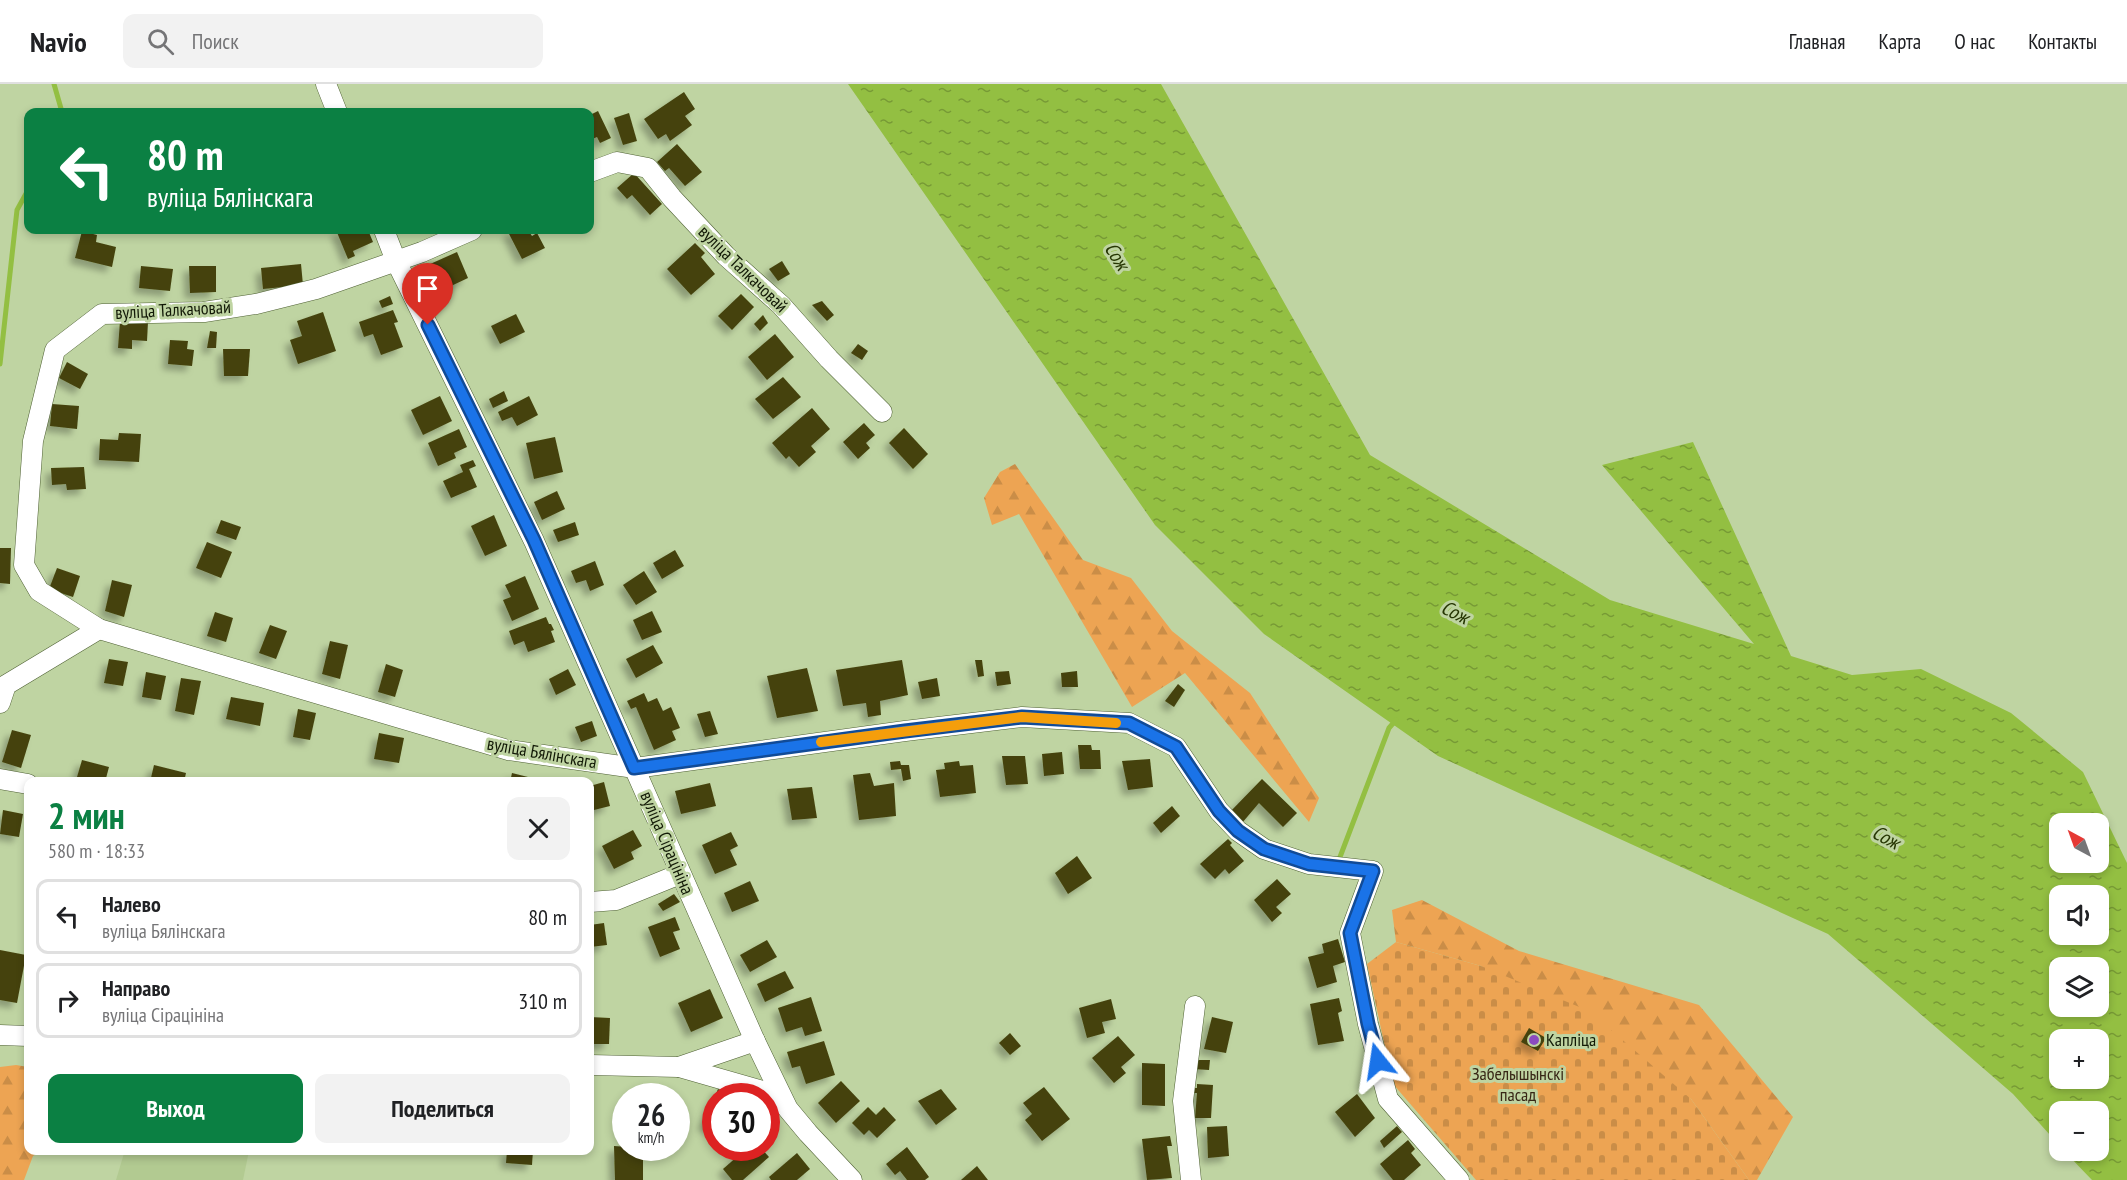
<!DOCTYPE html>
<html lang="ru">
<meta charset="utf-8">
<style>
:root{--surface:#fff;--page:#f2f2f2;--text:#202124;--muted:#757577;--line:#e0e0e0;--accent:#0b8043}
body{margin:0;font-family:"PT Sans Narrow",sans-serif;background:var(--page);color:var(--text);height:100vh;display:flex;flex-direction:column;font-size:22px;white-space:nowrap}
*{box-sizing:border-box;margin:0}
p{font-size:20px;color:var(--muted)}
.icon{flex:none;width:33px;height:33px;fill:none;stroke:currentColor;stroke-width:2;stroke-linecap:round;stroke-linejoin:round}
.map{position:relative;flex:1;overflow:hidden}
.sheet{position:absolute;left:24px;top:693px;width:570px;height:378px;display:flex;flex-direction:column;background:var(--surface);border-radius:12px;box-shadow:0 3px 9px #0003}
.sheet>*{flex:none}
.hud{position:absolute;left:24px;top:24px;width:570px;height:126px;border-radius:12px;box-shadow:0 3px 9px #0003;background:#0b8043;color:#fff;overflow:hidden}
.needle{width:39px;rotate:319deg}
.controls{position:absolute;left:2049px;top:729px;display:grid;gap:12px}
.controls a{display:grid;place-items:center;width:60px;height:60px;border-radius:12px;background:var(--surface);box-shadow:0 3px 9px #0003;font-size:30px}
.speed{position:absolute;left:612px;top:999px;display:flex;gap:12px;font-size:30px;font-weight:700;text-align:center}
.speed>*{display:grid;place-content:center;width:78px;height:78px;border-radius:50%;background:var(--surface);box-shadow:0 3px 9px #0003;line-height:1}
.speed small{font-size:15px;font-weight:400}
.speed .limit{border:9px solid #d22;background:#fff;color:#111}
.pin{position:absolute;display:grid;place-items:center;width:51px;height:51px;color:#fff;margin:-62px -26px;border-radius:50% 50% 50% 0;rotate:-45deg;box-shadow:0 0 6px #0007}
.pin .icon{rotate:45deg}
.me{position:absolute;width:66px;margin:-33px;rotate:345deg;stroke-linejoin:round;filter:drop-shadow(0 0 4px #0008)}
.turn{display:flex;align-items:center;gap:21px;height:126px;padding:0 24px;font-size:27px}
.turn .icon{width:78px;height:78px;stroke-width:2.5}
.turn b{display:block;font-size:42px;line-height:51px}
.round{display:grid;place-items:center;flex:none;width:63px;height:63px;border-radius:12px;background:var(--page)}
.headline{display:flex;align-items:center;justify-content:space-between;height:102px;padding:0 24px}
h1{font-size:36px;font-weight:600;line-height:45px;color:var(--accent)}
.button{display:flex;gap:12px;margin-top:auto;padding:12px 24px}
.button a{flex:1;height:69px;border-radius:12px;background:var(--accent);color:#fff;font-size:24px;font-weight:600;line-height:69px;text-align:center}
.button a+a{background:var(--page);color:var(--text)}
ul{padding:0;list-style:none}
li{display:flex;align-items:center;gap:18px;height:75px;margin:0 12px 9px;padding:0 12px;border:3px solid var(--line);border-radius:12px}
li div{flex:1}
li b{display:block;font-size:22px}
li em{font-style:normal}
header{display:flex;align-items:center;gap:36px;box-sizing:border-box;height:84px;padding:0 30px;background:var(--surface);border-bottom:2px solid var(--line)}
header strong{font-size:28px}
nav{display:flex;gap:33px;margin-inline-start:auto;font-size:21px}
.search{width:420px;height:54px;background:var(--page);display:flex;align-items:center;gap:15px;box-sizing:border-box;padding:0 21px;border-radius:12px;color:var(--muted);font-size:22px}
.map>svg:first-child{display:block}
.built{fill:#b2ca91}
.forest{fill:url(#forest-firs)}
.cemetery{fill:url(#cemetery-stones)}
.water{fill:url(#water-ripples);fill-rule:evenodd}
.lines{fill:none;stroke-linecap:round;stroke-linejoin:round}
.stream{stroke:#93bf42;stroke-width:5}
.building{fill:#45430d;filter:url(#shadow)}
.street-casing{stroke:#4f6134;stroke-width:21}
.street{stroke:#fff;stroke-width:20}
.route-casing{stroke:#114b97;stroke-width:15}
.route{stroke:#1a73e8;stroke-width:10}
.slow{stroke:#f59e0b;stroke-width:10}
.poi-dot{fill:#8b4bc0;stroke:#bfd4a2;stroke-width:2}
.labels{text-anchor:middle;stroke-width:6;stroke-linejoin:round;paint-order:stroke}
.street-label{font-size:18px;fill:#121906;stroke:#bfd4a2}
.poi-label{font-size:18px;fill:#121906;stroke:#bfd4a2;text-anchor:start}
.park-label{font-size:18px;fill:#372615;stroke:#bfd4a2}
.water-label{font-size:20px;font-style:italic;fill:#263603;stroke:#bfd4a2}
</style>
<header>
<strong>Navio</strong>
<div class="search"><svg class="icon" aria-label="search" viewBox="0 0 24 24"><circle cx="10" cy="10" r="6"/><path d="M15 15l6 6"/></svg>Поиск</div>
<nav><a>Главная</a><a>Карта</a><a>О нас</a><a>Контакты</a></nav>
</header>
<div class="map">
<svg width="2127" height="1096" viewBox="0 0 2127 1096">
<defs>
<pattern id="forest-firs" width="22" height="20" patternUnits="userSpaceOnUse" patternTransform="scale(1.5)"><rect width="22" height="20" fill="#eda453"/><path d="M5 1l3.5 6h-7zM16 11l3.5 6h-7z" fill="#ca8d47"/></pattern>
<pattern id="cemetery-stones" width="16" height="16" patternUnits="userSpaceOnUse" patternTransform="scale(1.5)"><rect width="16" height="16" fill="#eda453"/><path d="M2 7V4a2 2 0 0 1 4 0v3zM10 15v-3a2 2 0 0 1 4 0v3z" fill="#ca8d47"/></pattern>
<pattern id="water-ripples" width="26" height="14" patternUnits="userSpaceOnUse" patternTransform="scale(1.5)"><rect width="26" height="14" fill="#93bf42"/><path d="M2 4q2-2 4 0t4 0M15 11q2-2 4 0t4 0" fill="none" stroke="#779a35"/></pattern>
<filter id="shadow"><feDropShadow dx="-5.5" dy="5.5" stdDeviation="3" flood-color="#0004"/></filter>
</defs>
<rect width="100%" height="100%" fill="#bfd4a2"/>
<polygon class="built" points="125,1066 249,1066 249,1067 243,1096 116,1096"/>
<g class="forest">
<polygon points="1015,380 1083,476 1131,494 1172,547 1250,609 1319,714 1309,738 1185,589 1132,623 1019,430 992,441 984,414 1000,388"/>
<polygon points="1422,816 1519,867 1699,921 1793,1033 1757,1096 1749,1096 1691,1015 1481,882 1396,858 1392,826"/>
<polygon points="16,981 28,983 28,1066 41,1067 33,1072 24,1096 0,1096 0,983"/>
</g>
<polygon class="cemetery" points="1396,858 1481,882 1589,927 1691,1015 1749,1096 1476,1096 1393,1000 1367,880"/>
<path class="water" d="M848 0H1161L1370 371 1610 516 1754 560 1602 381 1693 358 1791 572 1852 591 1921 585 2011 629 2083 688 2127 779V1096H2092L2064 1067 2098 1066V1028H2060L2059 1061 2013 1010 1828 850 1438 672 1264 550 1155 441ZM2060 740H2098V778H2060ZM2060 812H2098V850H2060ZM2060 884H2098V922H2060ZM2060 956H2098V994H2060Z"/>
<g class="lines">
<g class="stream">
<polyline points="54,0 62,28"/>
<polyline points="0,280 17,126 28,106"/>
<polyline points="1340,773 1389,644 1396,636"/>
</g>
</g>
<g class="building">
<polygon points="684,8 695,25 685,32 692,41 670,57 666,50 658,55 644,35"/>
<polygon points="598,27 611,54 600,59 597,53 590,56 590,31"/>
<polygon points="629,29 637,57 623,61 614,34"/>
<polygon points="677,60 702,88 685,102 669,84 665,87 657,78"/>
<polygon points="634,89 662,120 650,131 632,111 627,115 617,104"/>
<polygon points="336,146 368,146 373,158 353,167 355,172 348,175"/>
<polygon points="513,146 528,146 532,152 537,149 545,164 522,175 508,148"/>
<polygon points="82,147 97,151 96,158 116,163 112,183 75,174"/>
<polygon points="695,159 705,169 701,173 715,190 691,211 667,185"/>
<polygon points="457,168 468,194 451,202 448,196 428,204 419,185"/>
<polygon points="782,177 790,190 778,197 769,185"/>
<polygon points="301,180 303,201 263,205 261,184"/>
<polygon points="141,182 173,185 170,207 139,204"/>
<polygon points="189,182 216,182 216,208 190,209"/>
<polygon points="741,210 754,223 732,246 718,232"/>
<polygon points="390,212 393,220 382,224 379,217"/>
<polygon points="822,217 834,231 827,237 812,221"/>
<polygon points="393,226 398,238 394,239 403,263 381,271 373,250 364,253 359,238"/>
<polygon points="323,228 336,267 298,280 290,256 302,252 297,237"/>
<polygon points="516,230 525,248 500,260 491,242"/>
<polygon points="763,231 768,239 760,247 754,240"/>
<polygon points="120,237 148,238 147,257 132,256 132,265 118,264"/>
<polygon points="210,247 217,248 216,264 207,264"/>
<polygon points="775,250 794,273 767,296 748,273"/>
<polygon points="170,256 188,257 187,265 194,266 192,282 168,280"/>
<polygon points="858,260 868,267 862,276 851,269"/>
<polygon points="223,265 250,265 248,292 224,292"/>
<polygon points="67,278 88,290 80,305 59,294"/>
<polygon points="783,293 801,313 773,335 755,315"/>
<polygon points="504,307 508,317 493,324 489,315"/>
<polygon points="440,312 452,337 423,351 411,326"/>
<polygon points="529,312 538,331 517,342 512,333 502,337 498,328"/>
<polygon points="52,320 79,322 77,345 50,342"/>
<polygon points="812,324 830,345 811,362 816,368 799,383 789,372 786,375 772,359"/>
<polygon points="864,339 875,351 866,359 870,364 858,375 843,358"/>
<polygon points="904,344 928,370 913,385 889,359"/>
<polygon points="459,345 467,363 454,369 456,374 438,382 428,359"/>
<polygon points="119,349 141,350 139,378 99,376 100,355 118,356"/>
<polygon points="555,353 563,388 534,395 526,359"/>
<polygon points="473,376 476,382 469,385 477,403 451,414 443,397 463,388 460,381"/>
<polygon points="84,383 86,405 67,406 66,400 52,401 51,384"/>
<polygon points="557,407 565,425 542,436 534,418"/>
<polygon points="494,431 507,462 485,472 471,442"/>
<polygon points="221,436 241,443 236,456 216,449"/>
<polygon points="575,438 579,451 558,458 553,446"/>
<polygon points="207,458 232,468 221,494 196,484"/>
<polygon points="0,464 11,464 10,500 0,499"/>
<polygon points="675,466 684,482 662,495 653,479"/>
<polygon points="595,477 604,501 590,507 586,496 576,499 571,487"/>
<polygon points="57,484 80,492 73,513 49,505"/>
<polygon points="644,487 657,508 636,521 623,501"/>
<polygon points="525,492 539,525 512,537 503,516 511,513 505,501"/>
<polygon points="112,496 132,501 124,533 105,527"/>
<polygon points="652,527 662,548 642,556 633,536"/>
<polygon points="215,528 233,534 226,558 207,552"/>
<polygon points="546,533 549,540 551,540 554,546 551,547 555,558 528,568 524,557 514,561 509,547"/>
<polygon points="270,541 287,547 276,575 259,569"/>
<polygon points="330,557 348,561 340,595 322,590"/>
<polygon points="653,561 663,579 636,594 626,575"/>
<polygon points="109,575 128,578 123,602 104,599"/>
<polygon points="902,576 908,611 880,617 881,631 868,633 866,619 843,622 836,586"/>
<polygon points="975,576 982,576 984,592 978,593"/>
<polygon points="386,580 403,586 395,613 378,608"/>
<polygon points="807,584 818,627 777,634 767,592"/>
<polygon points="568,585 576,601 556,611 549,595"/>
<polygon points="1009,587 1011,600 997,602 995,588"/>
<polygon points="1077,587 1078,603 1062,603 1061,589"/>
<polygon points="146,588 166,592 161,616 142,613"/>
<polygon points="181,594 201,597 194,631 175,627"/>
<polygon points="937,594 940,612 922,615 918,598"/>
<polygon points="1178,600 1185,606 1174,623 1165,617"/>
<polygon points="644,609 648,618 657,614 663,627 671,623 680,644 672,647 676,656 654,666 636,623 631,625 627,617"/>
<polygon points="231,613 264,619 260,642 226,635"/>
<polygon points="298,625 316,629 310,656 293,653"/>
<polygon points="710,627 718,650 705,653 697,630"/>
<polygon points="592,637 597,652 581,658 575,643"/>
<polygon points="12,646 31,651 21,684 2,678"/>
<polygon points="379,649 404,654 399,679 374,675"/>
<polygon points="1078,661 1091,661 1092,666 1100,666 1101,685 1080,685"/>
<polygon points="1062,668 1064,690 1044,692 1042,670"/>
<polygon points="1002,672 1025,672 1028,700 1006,701"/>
<polygon points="1150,675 1153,703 1128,706 1122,677"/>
<polygon points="82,676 109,683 105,698 92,698 77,693"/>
<polygon points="900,677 901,681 909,681 911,695 903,697 901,685 891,686 890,678"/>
<polygon points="959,677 960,682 973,681 976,709 940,713 936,686 945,685 944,679"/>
<polygon points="154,681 186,689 184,698 150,698"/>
<polygon points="512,689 536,695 536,698 510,698"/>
<polygon points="870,689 874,702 894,699 896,732 859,736 853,691"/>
<polygon points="1262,695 1297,729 1283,743 1259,719 1242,739 1229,729"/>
<polygon points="604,698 610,722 590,727 590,702"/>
<polygon points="710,699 716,722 681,730 675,707"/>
<polygon points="812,703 817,734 792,736 787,705"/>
<polygon points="1172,722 1180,732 1161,749 1153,739"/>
<polygon points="3,726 23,730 19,753 0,750"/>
<polygon points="633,746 642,762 631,768 634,775 614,785 602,762"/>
<polygon points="731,748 738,762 730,766 737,781 715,790 702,761"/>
<polygon points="1228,755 1232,759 1230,761 1244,777 1229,790 1225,785 1215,795 1200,780"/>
<polygon points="1077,772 1092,794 1068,810 1055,789"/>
<polygon points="1277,795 1291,810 1276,823 1282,829 1272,838 1254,816"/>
<polygon points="750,797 759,817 732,828 724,809"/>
<polygon points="674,810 680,818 663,827 658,820"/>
<polygon points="675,833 680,846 673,848 680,865 660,873 648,843"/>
<polygon points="604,839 607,861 590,863 590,841"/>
<polygon points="1338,855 1345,878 1333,882 1337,898 1317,904 1308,873 1324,869 1322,860"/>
<polygon points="767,856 777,873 750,888 740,871"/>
<polygon points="0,866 26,871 17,919 0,916"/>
<polygon points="785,887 794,904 765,918 757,900"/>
<polygon points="710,905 723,934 691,948 678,919"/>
<polygon points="811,913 822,947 805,952 802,943 786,948 778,924"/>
<polygon points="1339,914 1342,927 1338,929 1344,957 1318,961 1310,920"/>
<polygon points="1111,915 1116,935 1102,938 1105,949 1087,954 1079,924"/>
<polygon points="590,933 610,934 609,960 590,960"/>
<polygon points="1212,933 1233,938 1226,969 1204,965"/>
<polygon points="1529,944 1546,954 1538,967 1521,958"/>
<polygon points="1010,949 1021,962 1010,971 999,959"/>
<polygon points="1118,952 1135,971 1121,983 1126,989 1114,999 1092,974"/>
<polygon points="824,957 835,991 806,1000 800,982 792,984 787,968"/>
<polygon points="1193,976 1210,976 1209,986 1193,985"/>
<polygon points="1142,979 1165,980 1165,1022 1142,1021"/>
<polygon points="841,997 860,1017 836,1039 818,1019"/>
<polygon points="1197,1000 1213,1001 1211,1034 1195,1034 1197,1009 1193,1009 1194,1004 1197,1004"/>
<polygon points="1044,1003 1070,1035 1042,1057 1025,1036 1032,1030 1023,1019"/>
<polygon points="718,1005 731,1011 730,1012 716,1012 716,1046 703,1041"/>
<polygon points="941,1005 957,1025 936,1041 918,1017"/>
<polygon points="1357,1010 1375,1034 1355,1053 1335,1028"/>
<polygon points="679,1013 683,1051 676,1052 676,1014"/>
<polygon points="868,1023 876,1031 884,1023 896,1036 877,1054 869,1046 864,1051 852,1039"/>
<polygon points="1227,1042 1229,1072 1208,1074 1207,1043"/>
<polygon points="1397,1042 1402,1048 1384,1064 1380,1057"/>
<polygon points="1170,1052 1172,1062 1167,1062 1172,1094 1147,1096 1142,1055"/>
<polygon points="1408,1056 1415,1065 1411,1069 1421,1081 1404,1096 1393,1096 1380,1080"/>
<polygon points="614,1062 643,1064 643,1096 615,1096"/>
<polygon points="907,1063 929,1093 925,1096 907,1096 900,1087 895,1091 886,1080"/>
<polygon points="747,1064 761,1064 769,1073 743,1096 732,1096 723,1085"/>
<polygon points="507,1066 533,1066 532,1081 506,1079"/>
<polygon points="797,1069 810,1085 797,1096 771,1096 769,1093"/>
<polygon points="977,1082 988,1096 961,1096"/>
</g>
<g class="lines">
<g class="street-casing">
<g id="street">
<polyline points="326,0 337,28"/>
<polyline points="590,88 617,78 648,84 672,114 726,172 781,221 829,275 882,328"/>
<polyline points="384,146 396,177 534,457 755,957 788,1025 808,1049 852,1096"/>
<polyline points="472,146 422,168 316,205 256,220 204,228 102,230 55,266 33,357 24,481 39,507 99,545 508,666 635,684 905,647 1022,633 1129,639 1176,663 1219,727 1238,747 1264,765 1309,780 1373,787 1350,849 1368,940 1388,1015 1459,1096"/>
<polyline points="0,619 6,601 99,545"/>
<polyline points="0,695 28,700"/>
<polyline points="590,818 616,816 680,790"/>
<polyline points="0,951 28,952"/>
<polyline points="590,981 679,983 755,957"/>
<polyline points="679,983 766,1008 785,1022"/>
<polyline points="1191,1096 1183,1017 1195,922"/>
</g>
</g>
<use href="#street" class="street"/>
</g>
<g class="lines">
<g class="route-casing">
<polyline id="route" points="428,241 534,456 634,684 905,647 1022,633 1129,639 1176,663 1219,727 1238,747 1264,765 1309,780 1373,787 1350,849 1368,940 1378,977"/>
</g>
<use href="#route" class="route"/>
<polyline class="slow" points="821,658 1022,633 1116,639"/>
</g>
<circle class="poi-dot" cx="1534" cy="956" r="6"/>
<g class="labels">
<g class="street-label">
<text transform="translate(743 185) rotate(44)" y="6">вуліца Талкачовай</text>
<text transform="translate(173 226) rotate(-3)" y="6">вуліца Талкачовай</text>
<text transform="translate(542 669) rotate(10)" y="6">вуліца Бялінскага</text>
<text transform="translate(667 759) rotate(67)" y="6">вуліца Сірацініна</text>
</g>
<g class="poi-label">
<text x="1546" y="962">Капліца</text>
</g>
<g class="park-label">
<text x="1518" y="996">Забелышынскі<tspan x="1518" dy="21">пасад</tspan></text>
</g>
<g class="water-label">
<text transform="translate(1117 172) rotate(58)" y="7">Сож</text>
<text transform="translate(1455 528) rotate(27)" y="7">Сож</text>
<text transform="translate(1886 753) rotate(28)" y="7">Сож</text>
</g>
</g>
</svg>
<div class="controls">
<a><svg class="needle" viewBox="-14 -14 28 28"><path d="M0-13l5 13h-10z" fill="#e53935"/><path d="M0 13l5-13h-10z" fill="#757577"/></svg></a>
<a><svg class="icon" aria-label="sound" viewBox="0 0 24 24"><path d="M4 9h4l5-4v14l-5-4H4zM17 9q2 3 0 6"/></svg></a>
<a><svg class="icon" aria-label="layers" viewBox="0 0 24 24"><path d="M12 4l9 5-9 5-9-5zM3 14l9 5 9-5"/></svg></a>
<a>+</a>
<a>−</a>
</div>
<div class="speed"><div>26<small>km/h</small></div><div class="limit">30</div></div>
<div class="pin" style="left:428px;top:241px;background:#d93025"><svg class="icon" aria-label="arrive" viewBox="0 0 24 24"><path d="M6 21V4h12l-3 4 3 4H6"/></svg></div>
<svg class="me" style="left:1378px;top:977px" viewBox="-20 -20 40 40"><path d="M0-17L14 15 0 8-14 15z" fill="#1a73e8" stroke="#fff" stroke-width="4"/></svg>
<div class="hud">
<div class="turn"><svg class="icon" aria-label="left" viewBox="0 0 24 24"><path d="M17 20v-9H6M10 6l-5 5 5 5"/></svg><div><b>80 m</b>вуліца Бялінскага</div></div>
</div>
<section class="sheet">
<div class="headline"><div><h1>2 мин</h1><p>580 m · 18:33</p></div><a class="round"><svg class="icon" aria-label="close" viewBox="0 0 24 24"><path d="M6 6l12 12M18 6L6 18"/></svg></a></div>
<ul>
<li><svg class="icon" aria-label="left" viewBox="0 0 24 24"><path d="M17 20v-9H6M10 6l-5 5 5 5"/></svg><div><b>Налево</b><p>вуліца Бялінскага</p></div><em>80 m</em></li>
<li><svg class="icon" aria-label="right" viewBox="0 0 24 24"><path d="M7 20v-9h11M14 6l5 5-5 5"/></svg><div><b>Направо</b><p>вуліца Сірацініна</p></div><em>310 m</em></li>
</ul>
<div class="button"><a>Выход</a><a>Поделиться</a></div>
</section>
</div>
